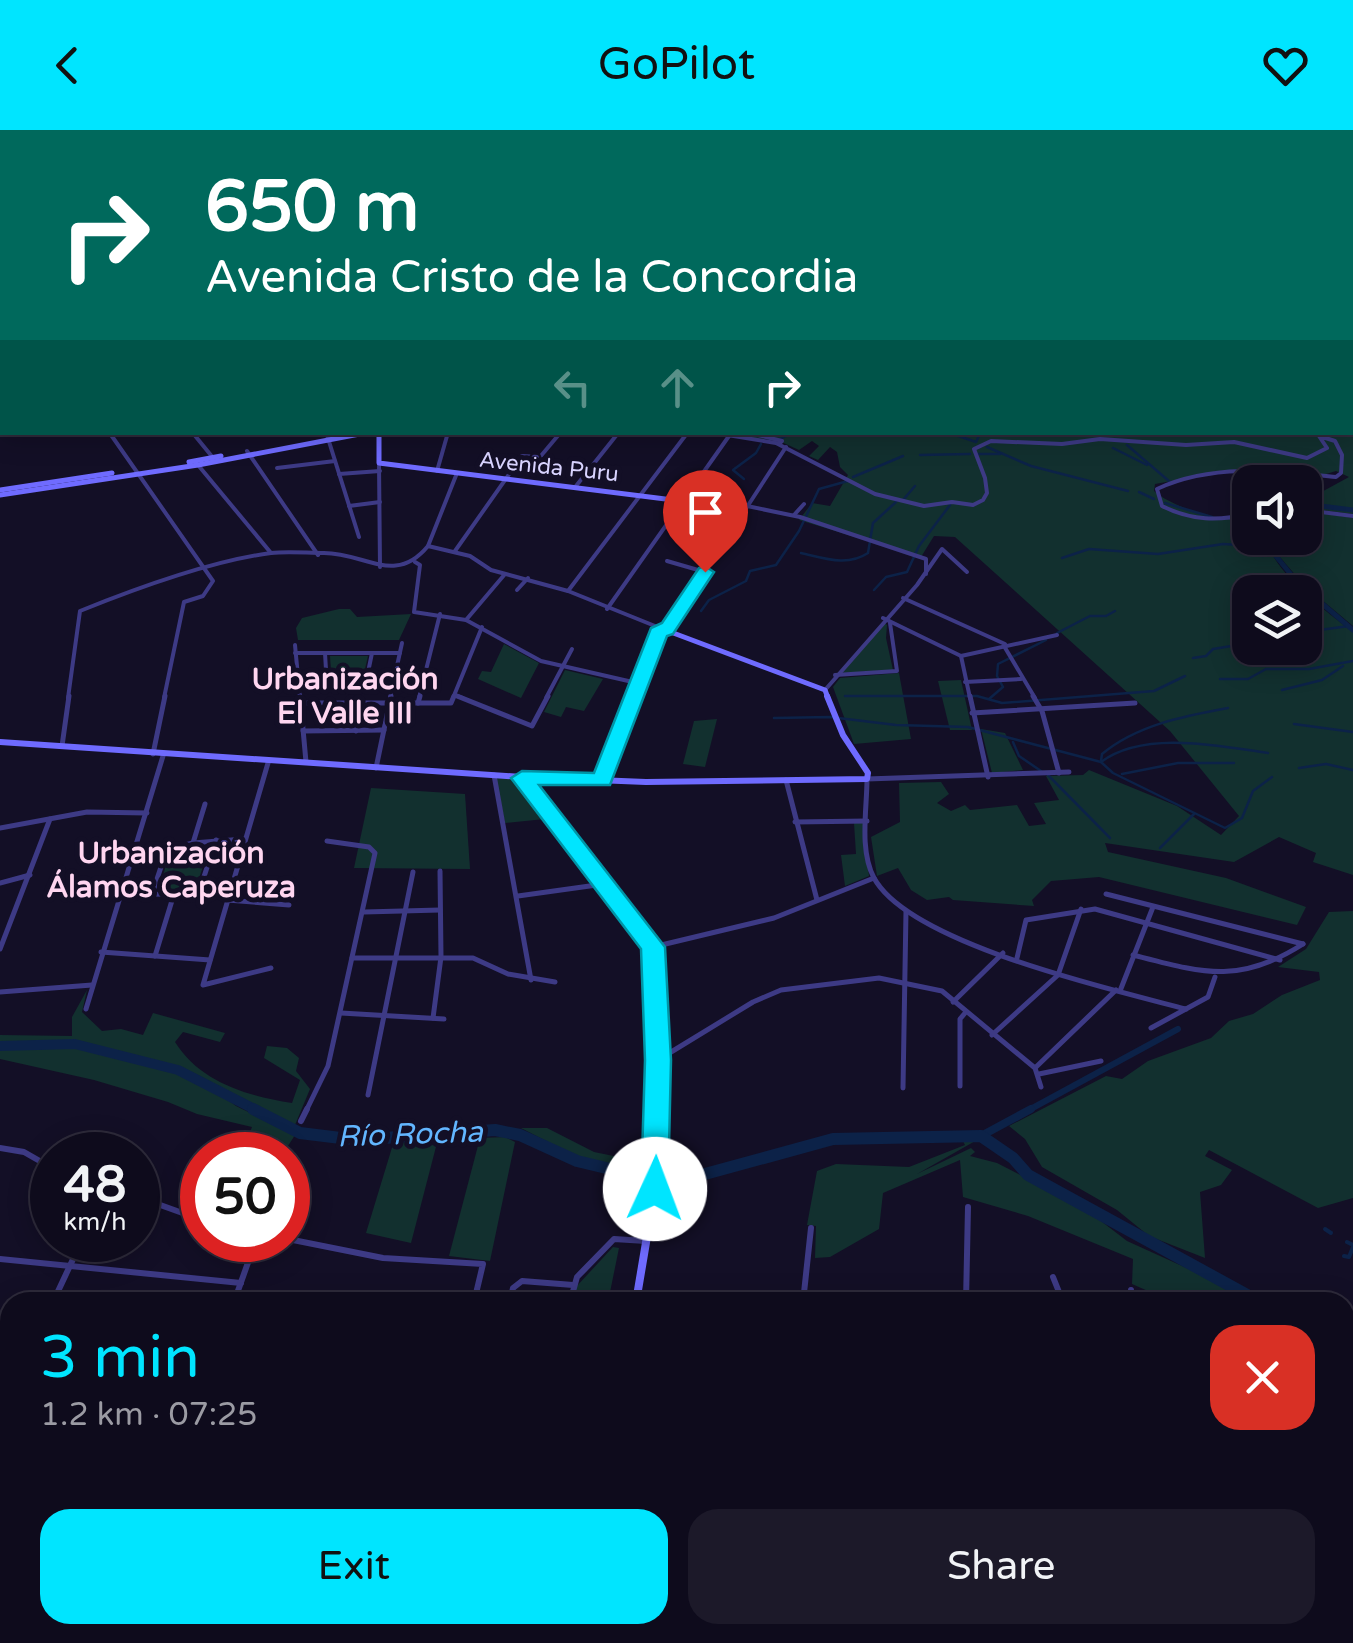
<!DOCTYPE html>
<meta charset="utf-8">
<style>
:root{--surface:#0e0b1c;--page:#1c1929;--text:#f1f3f6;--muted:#9b9ba3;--line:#2e2b3b;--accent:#00e5ff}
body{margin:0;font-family:"Varela Round",sans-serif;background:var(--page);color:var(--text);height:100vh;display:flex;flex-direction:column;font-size:38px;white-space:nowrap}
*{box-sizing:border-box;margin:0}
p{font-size:32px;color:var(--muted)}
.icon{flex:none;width:55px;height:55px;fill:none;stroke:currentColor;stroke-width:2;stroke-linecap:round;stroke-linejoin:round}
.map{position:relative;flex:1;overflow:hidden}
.drawer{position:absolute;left:0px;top:1162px;width:1355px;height:352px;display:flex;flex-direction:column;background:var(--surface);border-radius:30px 30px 0 0;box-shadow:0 5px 25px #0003,0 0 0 2px var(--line)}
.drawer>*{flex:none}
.top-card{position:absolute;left:0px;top:0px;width:1355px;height:305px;box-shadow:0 5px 25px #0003,0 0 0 2px var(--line);background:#00695c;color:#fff;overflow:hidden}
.fabs{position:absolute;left:1232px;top:335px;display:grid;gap:20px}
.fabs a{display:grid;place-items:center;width:90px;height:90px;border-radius:20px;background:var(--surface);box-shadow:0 5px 25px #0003,0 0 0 2px var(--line);font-size:50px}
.speed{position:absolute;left:30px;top:1002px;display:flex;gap:20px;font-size:50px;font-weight:700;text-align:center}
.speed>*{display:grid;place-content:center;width:130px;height:130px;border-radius:50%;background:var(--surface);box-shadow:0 5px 25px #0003,0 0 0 2px var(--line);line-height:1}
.speed small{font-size:25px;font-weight:400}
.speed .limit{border:15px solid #d22;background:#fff;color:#111}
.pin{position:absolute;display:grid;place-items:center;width:85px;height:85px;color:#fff;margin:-102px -42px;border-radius:50% 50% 50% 0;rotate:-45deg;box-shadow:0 0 10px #0007}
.pin .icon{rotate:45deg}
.me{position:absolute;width:110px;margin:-55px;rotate:2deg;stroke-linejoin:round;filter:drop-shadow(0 0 8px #0008)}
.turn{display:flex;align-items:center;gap:35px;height:210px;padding:0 40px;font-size:45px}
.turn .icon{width:130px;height:130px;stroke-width:2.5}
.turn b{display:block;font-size:70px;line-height:85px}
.lanes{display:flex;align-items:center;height:95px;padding:0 40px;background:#0003;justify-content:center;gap:50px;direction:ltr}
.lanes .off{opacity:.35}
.round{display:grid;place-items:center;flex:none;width:105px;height:105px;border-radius:30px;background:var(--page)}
.summary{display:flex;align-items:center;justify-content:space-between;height:170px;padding:0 40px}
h1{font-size:60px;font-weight:600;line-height:75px;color:var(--accent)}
.action{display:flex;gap:20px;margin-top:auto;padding:20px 40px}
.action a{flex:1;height:115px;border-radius:30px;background:var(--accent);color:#111;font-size:40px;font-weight:600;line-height:115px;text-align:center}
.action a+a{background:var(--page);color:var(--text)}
header{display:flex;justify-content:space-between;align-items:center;height:130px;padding:0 40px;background:var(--accent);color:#111;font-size:45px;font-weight:600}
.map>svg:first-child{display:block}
.green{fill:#12302f;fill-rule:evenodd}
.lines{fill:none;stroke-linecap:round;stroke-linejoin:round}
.stream-far1{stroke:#0c2248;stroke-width:2.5}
.stream{stroke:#0c2248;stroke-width:4}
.canal-far3{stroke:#0c2248;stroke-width:4}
.canal-far2{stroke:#0c2248;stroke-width:5}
.canal-far1{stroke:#0c2248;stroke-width:6}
.canal{stroke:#0c2248;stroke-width:8}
.river-far1{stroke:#0c2248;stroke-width:10}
.river{stroke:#0c2248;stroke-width:12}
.street-far3{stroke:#3d3a85;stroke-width:2.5}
.street-far2{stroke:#3d3a85;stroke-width:4}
.street-far1{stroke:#3d3a85;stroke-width:5}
.street{stroke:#3d3a85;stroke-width:6}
.secondary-far2{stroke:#6f6bff;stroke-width:5}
.secondary-far1{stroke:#6f6bff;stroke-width:6}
.secondary{stroke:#6f6bff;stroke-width:8}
.primary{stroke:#c25bff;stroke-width:5}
.route{fill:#00e5ff;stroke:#0095a6;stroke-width:2.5}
.labels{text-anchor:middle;stroke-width:10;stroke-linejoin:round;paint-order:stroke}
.far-street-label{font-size:22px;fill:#d9d4ff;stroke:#130f26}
.neighbourhood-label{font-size:30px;font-weight:bold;fill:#ffd6f0;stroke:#130f26}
.water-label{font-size:30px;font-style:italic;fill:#62b6ff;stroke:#130f26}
</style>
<header><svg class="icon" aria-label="back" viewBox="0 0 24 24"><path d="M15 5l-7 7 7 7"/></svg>GoPilot<svg class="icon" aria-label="heart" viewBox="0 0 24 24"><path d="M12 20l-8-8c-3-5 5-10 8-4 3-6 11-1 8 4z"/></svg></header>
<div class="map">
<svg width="1353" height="1513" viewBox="0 0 1353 1513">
<rect width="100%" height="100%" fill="#130f26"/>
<g class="green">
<polygon points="0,0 462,0 2,2 2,115"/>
<path d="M1353 265V384L1305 378V371L1349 347 1336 341 1323 345 1245 338 1155 354 1154 361C1173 378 1228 395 1250 387V408H1305V381L1353 388V496L1304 455 1265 410C1280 448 1321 477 1353 502V745L1313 732 1316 723 1279 707 1234 732 1105 713 1108 722 1226 748 1306 777 1297 795 1099 747 1051 751 1032 770 1034 776 953 770 949 767 927 770 911 760 898 738 877 746 871 707 900 692 899 653 941 652 949 664 937 673 951 681 965 675 970 680 1017 675 1029 696 1046 694 1034 673 1059 670 1046 646 1083 645 1089 640 1177 676 1221 705 1239 686 1170 601 955 407 934 406 921 427 799 390 812 373 830 376 848 345 840 337 837 322 830 317 818 330 809 326 819 316 812 311 799 320 777 310 752 308 754 302H1352ZM1250 462H1305V518H1250Z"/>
<polygon points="339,479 350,479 357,487 411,484 399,510 298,510 296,498 302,488"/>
<polygon points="883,492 887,495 886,508 893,540 840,543"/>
<polygon points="504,514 539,533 521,568 478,549 482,541 491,542"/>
<polygon points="330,526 368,526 361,556 332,556"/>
<polygon points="565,540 603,549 584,581 566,577 561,587 544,582"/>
<polygon points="899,543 911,609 854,614 833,557 840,548"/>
<polygon points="961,550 972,600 950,600 938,551"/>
<polygon points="717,589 705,637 683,634 694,591"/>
<polygon points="981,599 1005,603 1023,640 992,643"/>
<polygon points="496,648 514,649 545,689 505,693"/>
<polygon points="371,658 465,664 470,739 354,738"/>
<polygon points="863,692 869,746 845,756 841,725 856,724 854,693"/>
<polygon points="208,715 210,716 195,760 158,762 170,722"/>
<polygon points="1353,781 1353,1068 1318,1078 1209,1020 1205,1026 1232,1040 1221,1055 1200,1062 1205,1128 1149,1106 1117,1080 1042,1037 1025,1009 1009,996 1106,946 1122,949 1148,931 1211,908 1229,891 1253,884 1282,865 1320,850 1319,842 1278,837 1306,819 1329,782"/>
<path d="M87 860 82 882 102 901 121 899 143 905 153 883 225 903 220 912 183 902 175 912C200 952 247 966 292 973L300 950 264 928 267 916 287 918 299 928 296 941 310 959 295 995 182 937 75 911 0 912V905L72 906V887Z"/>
<polygon points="75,917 175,942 215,960 236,976 295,1005 288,1016 250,1002 252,997 197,984 168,972 94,950 0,929 0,917"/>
<polygon points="649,985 649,1043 579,1028 521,998 547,998 594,1022 638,1031"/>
<polygon points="505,1007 515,1012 490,1131 449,1126 480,1008"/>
<polygon points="438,1009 411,1113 366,1103 394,1011"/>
<polygon points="962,1009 977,1010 917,1044 971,1018 975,1022 970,1026 997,1033 1084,1078 1127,1111 1224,1155 1253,1172 1173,1172 1132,1154 1133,1129 1028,1086 963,1067 960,1030 883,1063 879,1099 830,1127 815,1128 816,1096 807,1095 817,1041 836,1034 909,1037 965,1015"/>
<polygon points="613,1117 619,1118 608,1172 575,1172 576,1157"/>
</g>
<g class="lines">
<g class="stream-far1">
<polyline points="310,0 323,0"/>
<polyline points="32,2 37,0"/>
<polyline points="947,302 976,312 981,302"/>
<polyline points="778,310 794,302"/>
<polyline points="1127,315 1170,352"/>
<polyline points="987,317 1031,336 1128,361"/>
<polyline points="1113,318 1147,335"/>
<polyline points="978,324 1000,324"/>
<polyline points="920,325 970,324"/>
<polyline points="853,347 903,326"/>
<polyline points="744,349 733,340 756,323 761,314"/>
<polyline points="1139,362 1154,369"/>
<polyline points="903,370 915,356"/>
<polyline points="1165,373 1212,387"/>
<path d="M801 423C824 428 847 437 868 423L873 393 896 372"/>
<polyline points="1062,428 1089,419 1158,424 1223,414 1240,415 1263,426"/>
<polyline points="874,460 886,447 907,442 919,416 950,375"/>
<polyline points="701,481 709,470 746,451 750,441 776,435 799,401 819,359 848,351"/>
<polyline points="1305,502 1349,496"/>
<polyline points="1057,503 1090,486 1106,486 1115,481"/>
<polyline points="1193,528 1206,526 1213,519 1250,513"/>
<polyline points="1220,549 1248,549 1266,539 1309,539 1353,531"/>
<polyline points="1282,560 1322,550 1343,536"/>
<polyline points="845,566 977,566 1002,573 1154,561 1185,546"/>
<polyline points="989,569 1003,557 997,546 998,534 1046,510"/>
<polyline points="774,588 830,587 896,595 968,597 1101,632 1113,643 1225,698 1242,688 1253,661 1272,647"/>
<polyline points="1294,594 1353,602"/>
<polyline points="1013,612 1019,626 1041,641"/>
<path d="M1101 631 1102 624C1137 595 1184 586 1228 578"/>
<path d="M1101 632C1144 600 1219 616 1268 623"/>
<polyline points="1299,638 1326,634 1353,640"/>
<polyline points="1122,644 1178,633 1234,633"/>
<polyline points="1048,645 1110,708"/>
<polyline points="1160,718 1194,684"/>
</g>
<g class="stream">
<polyline points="1325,1099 1331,1103"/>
<polyline points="1347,1112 1353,1115"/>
<polyline points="1344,1126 1349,1127 1353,1117"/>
</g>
<polyline class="canal-far3" points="898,0 903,2"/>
<g class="canal-far2">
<polyline points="1305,374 1353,380"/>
<polyline points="1266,408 1266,414 1298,453 1353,500"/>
</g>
<polyline class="canal-far1" points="1027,981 1178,899"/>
<polyline class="canal" points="981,1006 1031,979"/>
<polyline class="river-far1" points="0,916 75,914 178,940 258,981"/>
<g class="river">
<polyline points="253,979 300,1003 357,1010 495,1000 520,1005 577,1031 648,1048 694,1047 833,1009 981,1006 1013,1028 1028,1045 1260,1172"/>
<polyline points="1345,1217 1353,1221"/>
</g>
<g class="street-far3">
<polyline points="537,0 544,2"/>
<polyline points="572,0 576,1"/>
<polyline points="937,0 947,2"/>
<polyline points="1017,0 1025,2"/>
<polyline points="1145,0 1163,2"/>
<polyline points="513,2 520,0"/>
<polyline points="786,2 790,0"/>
<polyline points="992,2 1002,0"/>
<polyline points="1179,2 1194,1"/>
<polyline points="1192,2 1216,0"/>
</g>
<g class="street-far2">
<polyline points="109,302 213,451 203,466 184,472 164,568"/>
<polyline points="192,302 214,329"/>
<polyline points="326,302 359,407"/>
<path d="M709 302 776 313 875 364 924 376 952 372 973 375 983 370 987 363 985 348 974 319 991 311 1062 314 1100 309 1186 315 1234 312 1307 328 1327 318 1319 306 1335 311 1342 325 1341 343 1336 347C1277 341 1213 333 1157 359L1162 376C1192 391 1218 391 1250 384"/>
<polyline points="746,302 782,311 779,314"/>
<polyline points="247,321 318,425"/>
<polyline points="379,333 380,437"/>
<polyline points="198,335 271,423"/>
<polyline points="277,338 335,331"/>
<polyline points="437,341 447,306"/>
<polyline points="339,344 380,341"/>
<polyline points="576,356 619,302"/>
<polyline points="349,376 380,372"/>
<polyline points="747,376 800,387 926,429 926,444"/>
<polyline points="747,377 786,317"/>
<polyline points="1305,380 1353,386"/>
<polyline points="794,385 804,374"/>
<polyline points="695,391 733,397"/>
<polyline points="428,416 457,343"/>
<polyline points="455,421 522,326 540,327 561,302"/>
<polyline points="667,431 705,442"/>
<polyline points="415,432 420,435 414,482 466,490 541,531 637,553"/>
<polyline points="517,460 528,448"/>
<polyline points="568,461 688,302"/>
<polyline points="903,468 1005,514"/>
<polyline points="607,479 729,306"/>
<polyline points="883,488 961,526 1057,505"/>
<polyline points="466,490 505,444"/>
<polyline points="295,515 300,568"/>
<polyline points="1004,516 1035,568"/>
<polyline points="295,523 400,523"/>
<polyline points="325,523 327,557 365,557 372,523"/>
<polyline points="961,526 970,568"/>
<polyline points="835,545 897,541 890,493"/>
<polyline points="965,552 1021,549"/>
<polyline points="825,560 917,455 942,419 967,442"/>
<polyline points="455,565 463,568"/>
<path d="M68 568 80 481C137 458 210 431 271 423 288 421 307 423 324 423 366 423 395 456 428 416L470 426 491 440 568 461 660 498 633 568"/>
<polyline points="390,568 402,513"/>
<polyline points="419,568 440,484"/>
<polyline points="453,568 482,497"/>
<polyline points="546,568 572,519"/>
</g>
<g class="street-far1">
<polyline points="300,566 306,632"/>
<polyline points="457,566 532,596 548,566"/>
<polyline points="970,566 988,647"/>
<polyline points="1033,566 1042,581 1059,643"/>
<polyline points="300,573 451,573 454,566"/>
<polyline points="418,573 420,566"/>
<polyline points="972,583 1135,573"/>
<polyline points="303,601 384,600"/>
<polyline points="356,601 362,573"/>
<polyline points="62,616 69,566"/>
<polyline points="153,624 165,566"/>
<polyline points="268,633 203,855 271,838"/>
<polyline points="376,638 391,566"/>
<path d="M1069 642 867 649C867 679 859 720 874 748 910 814 1114 860 1186 879"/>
<polyline points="494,645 531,850"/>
<polyline points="602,650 634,566"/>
<polyline points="786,650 817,770"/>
<polyline points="795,692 867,691"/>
<polyline points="0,698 87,682 147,683"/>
<polyline points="193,713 205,674"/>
<polyline points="167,719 152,764 198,765 216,710"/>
<polyline points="134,727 193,713 244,709"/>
<polyline points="0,753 30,745"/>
<polyline points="1106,764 1303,814"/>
<polyline points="518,766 604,754"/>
<polyline points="227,770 289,775"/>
<polyline points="364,782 440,780"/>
<polyline points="653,817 774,788 874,748"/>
<polyline points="0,819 50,689"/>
<polyline points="101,822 210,830"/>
<path d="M1133 825C1203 843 1239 855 1303 814"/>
<polyline points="155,826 174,764"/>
<polyline points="352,828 473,828 508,844 555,852"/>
<polyline points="1017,828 1026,790 1095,779 1280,830"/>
<polyline points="1120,861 1153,777"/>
<polyline points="0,862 92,855"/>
<polyline points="953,872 1003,823"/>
<polyline points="86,879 163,626"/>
<polyline points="341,883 444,889"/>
<polyline points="433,888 441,827 440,741"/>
<polyline points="1151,898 1208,867 1215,847"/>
<polyline points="992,905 1058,845 1081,779"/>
<polyline points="658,930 753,872 781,860 879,848 942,861 1035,938 1041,957"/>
<polyline points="1035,938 1116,860"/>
<polyline points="1039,944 1101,931"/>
<polyline points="960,956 960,889 965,883"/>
<polyline points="903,958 906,781"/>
<polyline points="368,965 413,742"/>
<polyline points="306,981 328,936 375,723 369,717 327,711"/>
</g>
<g class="street">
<polyline points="301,991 307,979"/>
<polyline points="0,1018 24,1022 52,1038"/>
<polyline points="286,1025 288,1020"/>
<polyline points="138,1067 202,1090"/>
<polyline points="288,1109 383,1128 483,1134 474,1172"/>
<polyline points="0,1129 241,1153"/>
<polyline points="1053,1147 1063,1172"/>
<polyline points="1131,1160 1132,1172"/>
<polyline points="53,1172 82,1110"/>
<polyline points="234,1172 256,1110"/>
<polyline points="510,1172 513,1158 522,1151 573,1155"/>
<polyline points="570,1172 577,1147 614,1109 646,1111"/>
<polyline points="803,1172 811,1098"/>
<polyline points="966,1172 968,1077"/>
<polyline points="1345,1291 1353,1293"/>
<polyline points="1345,1400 1353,1403"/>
<polyline points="1345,1446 1353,1449"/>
<polyline points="1345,1454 1353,1458"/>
<polyline points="1133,1505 1133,1513"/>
<polyline points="1322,1505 1323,1513"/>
<polyline points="118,1512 127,1513"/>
<polyline points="257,1513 260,1505"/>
<polyline points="397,1513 399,1505"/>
<polyline points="764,1513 765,1505"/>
<polyline points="947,1513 948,1505"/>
</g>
<g class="secondary-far2">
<polyline points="379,302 379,333 745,379 666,500"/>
<polyline points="189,332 221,326"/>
<polyline points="0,360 112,343"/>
<polyline points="0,365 198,335 370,302"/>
<polyline points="660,498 825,560 828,568"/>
</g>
<g class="secondary-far1">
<polyline points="0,612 522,647 646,652 867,649 868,643 843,605 827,566"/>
<polyline points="522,647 653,817 657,981"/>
</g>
<g class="secondary">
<polyline points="636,1172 655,1059 657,979"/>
<polyline points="578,1513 580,1505"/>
</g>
<polyline class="primary" points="728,2 735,0"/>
</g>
<polygon class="route" points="705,436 714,442 673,504 667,506 610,655 539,655 665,817 671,930 668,1059 664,1067 655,1070 645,1067 641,1059 645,930 641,819 511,648 522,641 594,643 651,498 662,493 699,438"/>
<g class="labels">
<g class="far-street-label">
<text transform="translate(549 336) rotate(6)" y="8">Avenida Puru</text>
</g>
<g class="neighbourhood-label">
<text x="345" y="559">Urbanización<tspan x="345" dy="34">El Valle III</tspan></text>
<text x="171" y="733">Urbanización<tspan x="171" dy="34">Álamos Caperuza</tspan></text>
</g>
<g class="water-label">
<text transform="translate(410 1004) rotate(-2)" y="10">Río Rocha</text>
</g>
</g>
</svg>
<div class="fabs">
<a><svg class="icon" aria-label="sound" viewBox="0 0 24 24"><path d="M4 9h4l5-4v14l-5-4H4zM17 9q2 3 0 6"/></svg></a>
<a><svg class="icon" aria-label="layers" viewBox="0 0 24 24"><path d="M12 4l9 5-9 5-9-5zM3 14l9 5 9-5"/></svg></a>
</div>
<div class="speed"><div>48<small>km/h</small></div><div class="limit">50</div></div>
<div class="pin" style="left:705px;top:442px;background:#d93025"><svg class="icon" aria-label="arrive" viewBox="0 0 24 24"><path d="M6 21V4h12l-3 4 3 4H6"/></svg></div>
<svg class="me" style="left:655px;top:1059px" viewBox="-20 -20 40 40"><circle r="19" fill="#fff"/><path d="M0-13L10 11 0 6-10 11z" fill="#00e5ff"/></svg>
<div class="top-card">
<div class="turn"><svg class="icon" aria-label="right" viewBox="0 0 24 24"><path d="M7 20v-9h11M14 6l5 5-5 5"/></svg><div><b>650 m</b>Avenida Cristo de la Concordia</div></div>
<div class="lanes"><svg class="icon off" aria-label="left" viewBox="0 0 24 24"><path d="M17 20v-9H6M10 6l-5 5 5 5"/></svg><svg class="icon off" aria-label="ahead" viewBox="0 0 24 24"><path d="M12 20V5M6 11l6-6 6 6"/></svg><svg class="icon" aria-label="right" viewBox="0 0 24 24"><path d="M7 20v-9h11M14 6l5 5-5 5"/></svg></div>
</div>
<section class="drawer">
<div class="summary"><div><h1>3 min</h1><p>1.2 km · 07:25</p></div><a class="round" style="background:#d93025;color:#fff"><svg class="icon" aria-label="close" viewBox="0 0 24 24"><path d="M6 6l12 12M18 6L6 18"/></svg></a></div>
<div class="action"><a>Exit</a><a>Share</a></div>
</section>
</div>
